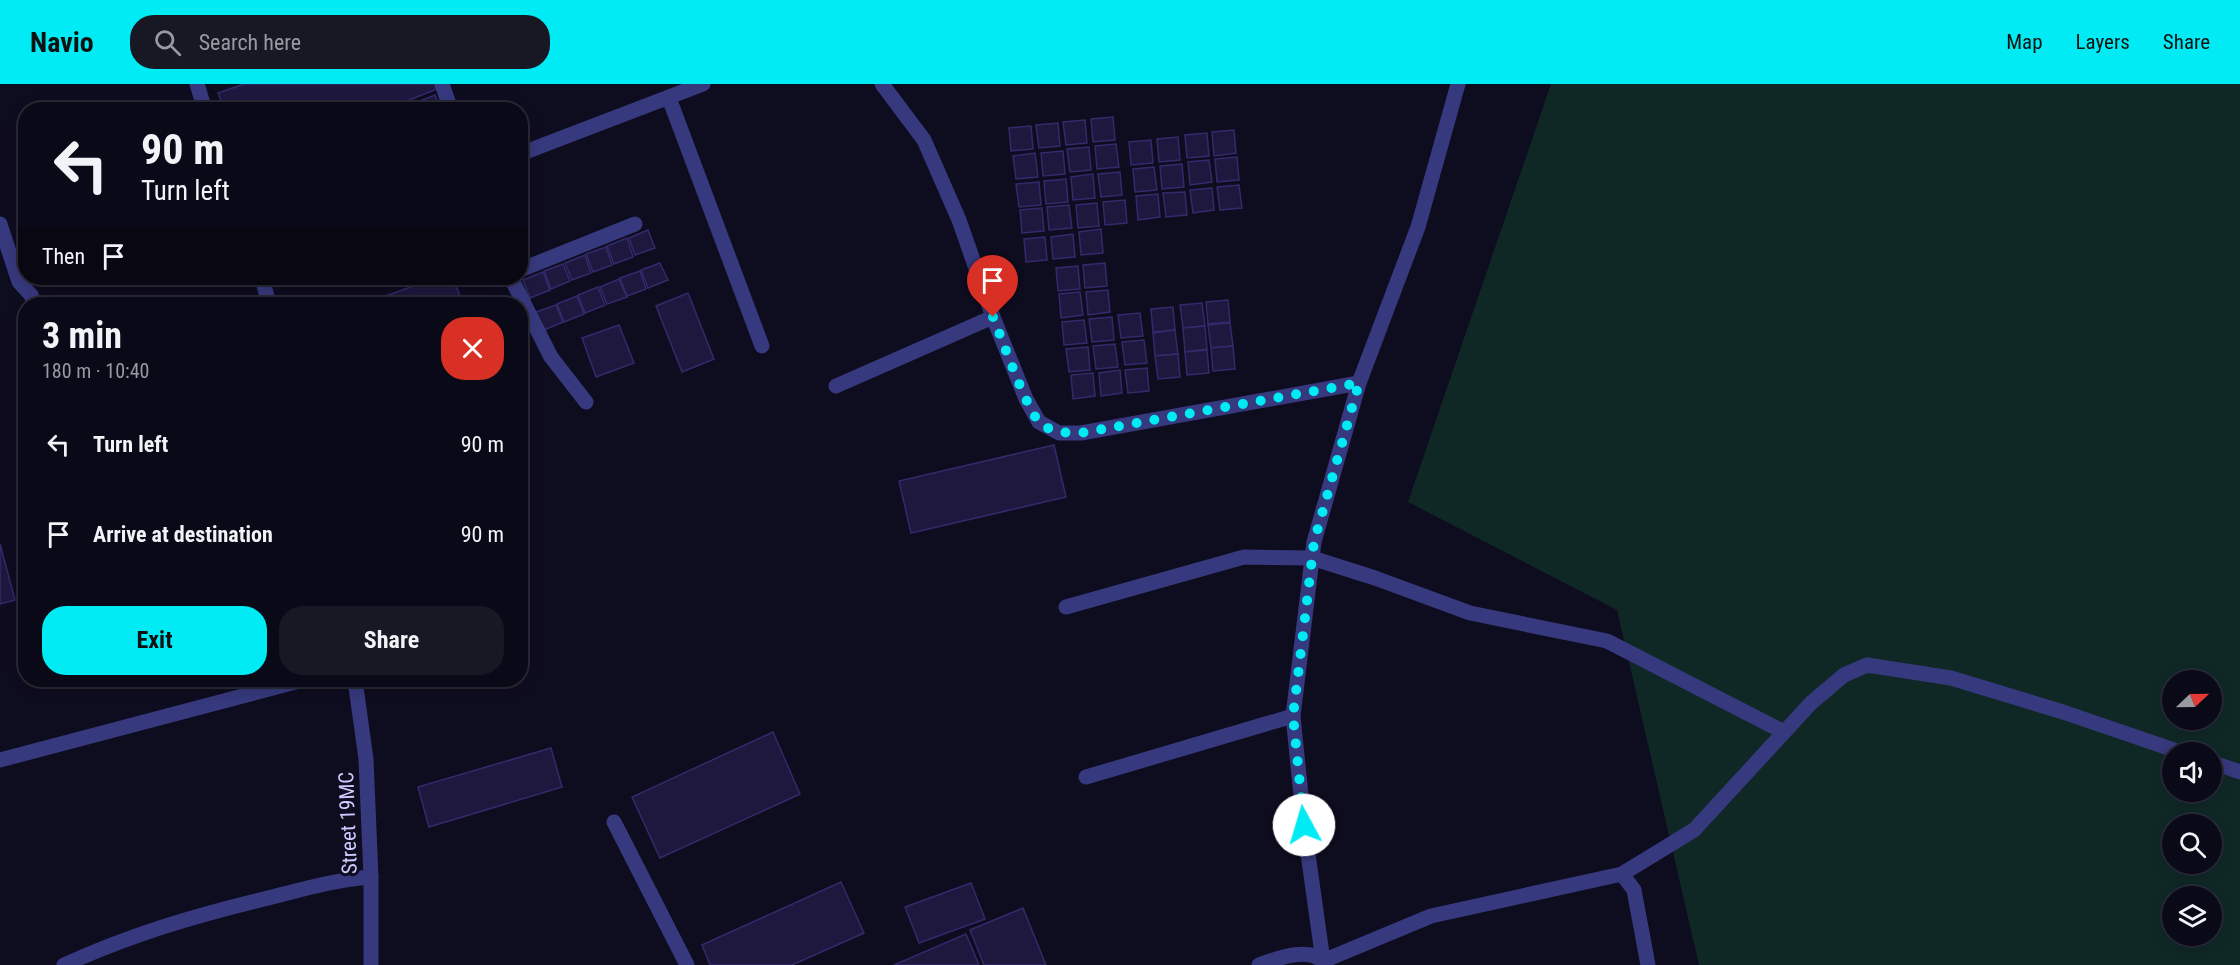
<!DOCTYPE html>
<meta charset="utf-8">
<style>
:root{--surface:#0a0917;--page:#181724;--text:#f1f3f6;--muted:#999aa1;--line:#2a2a36;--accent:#01ebf4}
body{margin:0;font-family:"Roboto Condensed",sans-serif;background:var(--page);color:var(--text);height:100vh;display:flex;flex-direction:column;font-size:22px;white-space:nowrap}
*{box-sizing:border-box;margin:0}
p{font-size:20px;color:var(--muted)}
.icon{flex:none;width:33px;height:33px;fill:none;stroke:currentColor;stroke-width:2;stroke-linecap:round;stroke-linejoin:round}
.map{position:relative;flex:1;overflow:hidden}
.panel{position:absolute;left:18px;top:213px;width:510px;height:390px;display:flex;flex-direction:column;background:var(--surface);border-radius:24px;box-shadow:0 3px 15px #0003,0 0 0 2px var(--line)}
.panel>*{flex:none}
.banner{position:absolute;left:18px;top:18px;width:510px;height:183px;border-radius:24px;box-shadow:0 3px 15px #0003,0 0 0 2px var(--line);background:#0a0917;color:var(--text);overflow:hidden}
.needle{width:39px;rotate:68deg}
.tools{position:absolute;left:2162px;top:586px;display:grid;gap:12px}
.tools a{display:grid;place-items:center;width:60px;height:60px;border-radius:50%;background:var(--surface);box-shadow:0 3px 15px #0003,0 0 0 2px var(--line);font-size:30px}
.pin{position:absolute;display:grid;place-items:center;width:51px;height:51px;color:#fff;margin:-62px -26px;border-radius:50% 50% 50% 0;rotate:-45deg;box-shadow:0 0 6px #0007}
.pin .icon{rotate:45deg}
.me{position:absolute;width:66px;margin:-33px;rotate:354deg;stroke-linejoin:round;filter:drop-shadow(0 0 4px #0008)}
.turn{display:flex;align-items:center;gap:21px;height:126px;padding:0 24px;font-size:27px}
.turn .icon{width:78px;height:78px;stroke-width:2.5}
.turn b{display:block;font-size:42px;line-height:51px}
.then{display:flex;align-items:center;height:57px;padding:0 24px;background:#0003;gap:12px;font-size:22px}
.round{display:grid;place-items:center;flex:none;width:63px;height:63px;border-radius:24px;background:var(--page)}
.headline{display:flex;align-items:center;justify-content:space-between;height:102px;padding:0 24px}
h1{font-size:36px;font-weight:700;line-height:45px}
.button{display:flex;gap:12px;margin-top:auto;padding:12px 24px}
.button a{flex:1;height:69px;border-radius:24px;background:var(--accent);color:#111;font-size:24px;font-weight:700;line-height:69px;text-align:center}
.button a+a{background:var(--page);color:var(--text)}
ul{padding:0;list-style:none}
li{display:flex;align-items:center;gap:18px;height:90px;padding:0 24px}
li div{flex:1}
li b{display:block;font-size:22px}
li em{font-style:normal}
header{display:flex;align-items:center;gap:36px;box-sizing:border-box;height:84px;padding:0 30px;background:var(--accent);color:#111}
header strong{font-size:28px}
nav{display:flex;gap:33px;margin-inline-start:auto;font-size:21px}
.search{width:420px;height:54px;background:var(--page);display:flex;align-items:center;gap:15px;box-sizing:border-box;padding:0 21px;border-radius:24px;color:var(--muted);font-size:22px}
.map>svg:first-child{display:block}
.green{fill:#0f2826;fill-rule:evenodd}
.building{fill:#1e183f;stroke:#332a6b;stroke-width:1.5}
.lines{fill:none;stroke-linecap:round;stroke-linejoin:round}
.minor{stroke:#37397e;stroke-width:15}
.route{stroke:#01ebf4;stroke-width:10;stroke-dasharray:0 18}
.labels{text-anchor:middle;stroke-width:6;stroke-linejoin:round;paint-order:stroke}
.street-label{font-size:21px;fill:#cdcaff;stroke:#0e0c1f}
</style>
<header>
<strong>Navio</strong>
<div class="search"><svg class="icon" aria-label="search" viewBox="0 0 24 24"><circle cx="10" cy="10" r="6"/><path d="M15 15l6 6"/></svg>Search here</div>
<nav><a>Map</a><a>Layers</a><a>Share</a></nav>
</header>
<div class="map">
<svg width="2240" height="881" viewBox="0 0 2240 881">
<rect width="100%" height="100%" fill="#0e0c1f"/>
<path class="green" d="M1551 0H2240V881H1699L1617 526 1408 418ZM2172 597H2211V636H2172ZM2172 669H2211V708H2172ZM2172 741H2211V780H2172ZM2172 813H2211V852H2172Z"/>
<g class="building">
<polygon points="244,0 435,0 437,5 384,26 225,26 218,9"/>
<polygon points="435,11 440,26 397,26"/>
<polygon points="1113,33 1115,56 1093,58 1091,35"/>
<polygon points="1085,36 1087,59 1066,61 1063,38"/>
<polygon points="1058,39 1060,62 1039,64 1036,41"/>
<polygon points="1031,42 1033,65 1011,67 1009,44"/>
<polygon points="1234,46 1236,69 1214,72 1212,48"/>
<polygon points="1207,49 1209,72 1187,74 1185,51"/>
<polygon points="1178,53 1180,76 1159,78 1157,55"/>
<polygon points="1151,56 1153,79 1131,81 1129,58"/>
<polygon points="1116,60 1119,83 1097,85 1095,62"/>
<polygon points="1089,63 1091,86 1070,88 1067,65"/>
<polygon points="1063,67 1065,90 1043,92 1041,69"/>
<polygon points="1035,69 1038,93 1016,95 1013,72"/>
<polygon points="1237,73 1239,96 1217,98 1215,75"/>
<polygon points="1209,76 1212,98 1190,101 1188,78"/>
<polygon points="1182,80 1184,103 1162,105 1160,82"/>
<polygon points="1154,83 1157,106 1135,108 1133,85"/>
<polygon points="1120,88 1122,111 1101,113 1098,90"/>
<polygon points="1093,90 1095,114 1073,116 1071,93"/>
<polygon points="1066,95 1068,118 1046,120 1044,97"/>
<polygon points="1039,98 1041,121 1019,123 1016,100"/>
<polygon points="1239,101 1242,124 1220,126 1217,103"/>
<polygon points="1212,104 1214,126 1193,129 1190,106"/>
<polygon points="1185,108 1187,131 1166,133 1163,109"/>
<polygon points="1158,110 1160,133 1138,136 1136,112"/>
<polygon points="1125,116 1127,139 1105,141 1103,118"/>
<polygon points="1097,119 1099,142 1078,144 1076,121"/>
<polygon points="1069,121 1072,144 1049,146 1047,123"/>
<polygon points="1042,124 1044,147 1022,149 1020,126"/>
<polygon points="1101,145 1103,169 1081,171 1079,148"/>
<polygon points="648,146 655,164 635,171 629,154"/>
<polygon points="1073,150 1075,173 1053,175 1051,153"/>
<polygon points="1045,153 1047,176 1026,178 1024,155"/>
<polygon points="627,154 633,173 614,180 607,162"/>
<polygon points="606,163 612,181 593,188 586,170"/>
<polygon points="585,171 591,189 572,196 565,179"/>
<polygon points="660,179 668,196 648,204 641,186"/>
<polygon points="1105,179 1107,202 1085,204 1083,181"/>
<polygon points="563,180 570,197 551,205 544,187"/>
<polygon points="1078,182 1080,205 1058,207 1056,184"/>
<polygon points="640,187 646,205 627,212 620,194"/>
<polygon points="543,188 550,206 530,214 523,196"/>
<polygon points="436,194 453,194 463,220 363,220"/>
<polygon points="619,195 627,213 607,220 600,203"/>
<polygon points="598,203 605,221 585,229 578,211"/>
<polygon points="1108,206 1110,228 1088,231 1086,208"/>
<polygon points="1080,208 1083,231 1061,234 1059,210"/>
<polygon points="688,209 714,275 682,288 656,222"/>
<polygon points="577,212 584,230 564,238 557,220"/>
<polygon points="1228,216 1230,238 1208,240 1206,218"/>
<polygon points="1202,219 1205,242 1183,244 1180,221"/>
<polygon points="556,221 563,238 544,246 536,228"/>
<polygon points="1173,223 1175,246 1153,248 1151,225"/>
<polygon points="1140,229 1143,252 1121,254 1118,231"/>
<polygon points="1112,233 1114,256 1092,258 1089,235"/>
<polygon points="1084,236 1087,259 1064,261 1062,238"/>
<polygon points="1230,239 1233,262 1211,264 1208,241"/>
<polygon points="619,241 634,279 596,293 582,254"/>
<polygon points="1205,242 1207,265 1185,268 1183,244"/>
<polygon points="1175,246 1178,270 1155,272 1153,249"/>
<polygon points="1144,256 1147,279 1125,281 1122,258"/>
<polygon points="1115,260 1118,283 1096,285 1093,262"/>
<polygon points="1233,262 1235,285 1213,287 1211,264"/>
<polygon points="1088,263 1090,286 1069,288 1066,265"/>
<polygon points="1207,266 1209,289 1187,291 1185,268"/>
<polygon points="1178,270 1180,293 1158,295 1155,272"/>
<polygon points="1147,284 1149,307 1128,309 1125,286"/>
<polygon points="1120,286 1122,309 1101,312 1099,289"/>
<polygon points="1093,289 1095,312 1073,315 1071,291"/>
<polygon points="1054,361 1066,413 911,449 899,397"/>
<polygon points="0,460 15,516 0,520"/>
<polygon points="773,648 800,710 660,774 632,713"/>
<polygon points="551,664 562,703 429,743 418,703"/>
<polygon points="841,798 864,849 792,881 710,881 702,861"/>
<polygon points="971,799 985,835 919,859 905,823"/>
<polygon points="1023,824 1046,881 984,881 970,846"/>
<polygon points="966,850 979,881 894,881"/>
</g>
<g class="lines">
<g class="minor">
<polyline points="197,0 205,26"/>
<polyline points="442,0 451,26"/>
<polyline points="882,0 924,56 959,136 993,233 1026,315 1039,338 1059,349 1081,349 1359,299"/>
<polyline points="1458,0 1418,143 1359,299 1314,458 1293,632 1304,741 1323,877 1431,832 1622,790 1694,746 1811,619 1844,591 1867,581 1951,594 2063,628 2183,669"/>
<polyline points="669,14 762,262"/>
<polyline points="520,70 703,0"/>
<polyline points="0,140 19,198 31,211 35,220"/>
<polyline points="520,186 635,140"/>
<polyline points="262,194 269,220"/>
<polyline points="511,194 551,273 586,318"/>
<polyline points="836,302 993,233"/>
<polyline points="1066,523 1244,473 1312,474 1375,494 1470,529 1607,557 1784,648"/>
<polyline points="355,596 366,675 371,793 371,881"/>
<polyline points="0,676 303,596"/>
<polyline points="2211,678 2240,688"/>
<polyline points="1086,693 1293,632"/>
<polyline points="614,738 687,881"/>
<polyline points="1622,790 1634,806 1648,881"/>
<path d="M64 881C130 851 193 832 264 815 301 806 332 796 371 793"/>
<path d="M1259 881C1278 874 1312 861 1326 881"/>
</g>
</g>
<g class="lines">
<path class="route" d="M993 233C1001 252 1028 330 1041 340 1054 349 1066 349 1081 349L1359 299 1314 458 1304 542 1293 632 1304 741"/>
</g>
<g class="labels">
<g class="street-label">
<text transform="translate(348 739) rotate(-92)" y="7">Street 19MC</text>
</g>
</g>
</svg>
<div class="tools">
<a><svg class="needle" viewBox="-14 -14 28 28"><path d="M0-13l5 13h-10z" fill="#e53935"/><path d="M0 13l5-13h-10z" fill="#999aa1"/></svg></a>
<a><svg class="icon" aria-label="sound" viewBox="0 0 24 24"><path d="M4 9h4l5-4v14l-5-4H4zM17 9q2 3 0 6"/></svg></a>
<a><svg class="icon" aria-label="search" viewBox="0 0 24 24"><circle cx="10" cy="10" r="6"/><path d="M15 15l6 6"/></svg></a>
<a><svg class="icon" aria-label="layers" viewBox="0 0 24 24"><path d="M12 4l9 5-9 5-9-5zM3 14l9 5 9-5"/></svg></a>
</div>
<div class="pin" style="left:993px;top:233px;background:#d93025"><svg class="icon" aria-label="arrive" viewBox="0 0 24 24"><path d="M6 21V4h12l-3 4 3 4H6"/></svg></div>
<svg class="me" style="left:1304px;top:741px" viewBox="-20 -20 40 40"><circle r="19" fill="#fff"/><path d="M0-13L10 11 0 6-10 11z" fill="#01ebf4"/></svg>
<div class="banner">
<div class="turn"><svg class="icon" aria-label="left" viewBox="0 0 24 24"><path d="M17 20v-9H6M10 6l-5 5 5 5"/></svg><div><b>90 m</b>Turn left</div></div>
<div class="then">Then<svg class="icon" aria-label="arrive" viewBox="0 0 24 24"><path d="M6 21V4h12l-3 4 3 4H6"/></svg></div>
</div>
<section class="panel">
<div class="headline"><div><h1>3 min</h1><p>180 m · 10:40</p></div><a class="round" style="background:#d93025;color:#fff"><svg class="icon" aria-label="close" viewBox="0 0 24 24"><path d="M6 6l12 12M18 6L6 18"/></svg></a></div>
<ul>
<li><svg class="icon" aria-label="left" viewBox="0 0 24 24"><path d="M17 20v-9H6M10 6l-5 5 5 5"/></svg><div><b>Turn left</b></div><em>90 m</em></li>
<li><svg class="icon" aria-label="arrive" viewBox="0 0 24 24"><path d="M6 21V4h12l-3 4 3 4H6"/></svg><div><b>Arrive at destination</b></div><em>90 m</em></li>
</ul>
<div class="button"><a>Exit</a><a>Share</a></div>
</section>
</div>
